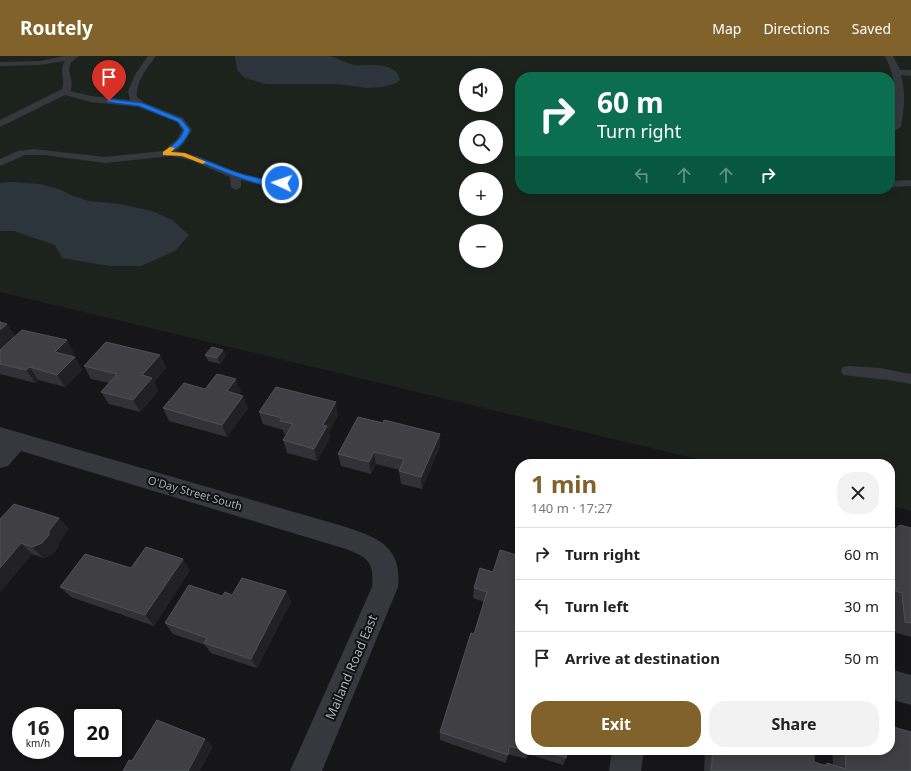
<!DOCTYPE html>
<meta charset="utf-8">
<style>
:root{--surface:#fff;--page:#f2f2f2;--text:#222;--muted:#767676;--line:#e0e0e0;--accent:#80622a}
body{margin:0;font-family:"Noto Sans",sans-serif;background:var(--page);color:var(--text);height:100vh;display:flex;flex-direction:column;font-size:15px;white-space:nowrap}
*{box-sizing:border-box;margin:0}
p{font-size:13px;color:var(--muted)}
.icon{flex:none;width:22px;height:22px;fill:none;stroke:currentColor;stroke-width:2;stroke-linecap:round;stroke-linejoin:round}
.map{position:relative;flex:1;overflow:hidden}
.drawer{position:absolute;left:515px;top:403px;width:380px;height:296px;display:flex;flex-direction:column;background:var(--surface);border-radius:16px;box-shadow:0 2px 10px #0003}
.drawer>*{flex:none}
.top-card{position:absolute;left:515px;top:16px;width:380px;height:122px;border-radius:16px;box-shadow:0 2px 10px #0003;background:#0b6e4f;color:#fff;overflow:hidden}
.buttons{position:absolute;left:459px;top:12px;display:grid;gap:8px}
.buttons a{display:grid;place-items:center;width:44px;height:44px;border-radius:50%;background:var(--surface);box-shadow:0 2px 10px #0003;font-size:20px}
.speed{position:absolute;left:12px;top:651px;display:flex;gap:8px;font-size:20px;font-weight:700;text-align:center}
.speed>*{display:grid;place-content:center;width:52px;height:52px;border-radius:50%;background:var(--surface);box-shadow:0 2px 10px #0003;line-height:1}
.speed small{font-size:10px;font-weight:400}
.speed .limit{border:2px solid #111;border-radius:6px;background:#fff;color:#111}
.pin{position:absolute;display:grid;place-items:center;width:34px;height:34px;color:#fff;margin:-41px -17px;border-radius:50% 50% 50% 0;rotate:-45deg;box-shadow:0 0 4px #0007}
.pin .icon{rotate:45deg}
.me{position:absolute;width:44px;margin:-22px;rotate:273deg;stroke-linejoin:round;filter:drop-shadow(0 0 3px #0008)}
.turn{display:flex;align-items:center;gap:14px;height:84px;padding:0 16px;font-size:18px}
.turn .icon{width:52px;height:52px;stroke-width:2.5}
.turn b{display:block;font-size:28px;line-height:34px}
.lanes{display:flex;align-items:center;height:38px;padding:0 16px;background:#0003;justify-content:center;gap:20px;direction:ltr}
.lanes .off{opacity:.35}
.round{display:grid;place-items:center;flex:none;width:42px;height:42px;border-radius:16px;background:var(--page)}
.headline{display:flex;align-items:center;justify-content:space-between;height:68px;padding:0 16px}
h1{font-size:24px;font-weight:700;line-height:30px;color:var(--accent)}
.primary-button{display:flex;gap:8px;margin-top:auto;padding:8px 16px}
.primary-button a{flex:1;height:46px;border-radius:16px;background:var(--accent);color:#fff;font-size:16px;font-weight:700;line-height:46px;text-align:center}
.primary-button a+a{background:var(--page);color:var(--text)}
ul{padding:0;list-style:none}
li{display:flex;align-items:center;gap:12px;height:52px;padding:0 16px;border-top:1px solid var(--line)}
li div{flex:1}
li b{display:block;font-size:15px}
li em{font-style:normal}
header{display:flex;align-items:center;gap:24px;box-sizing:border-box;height:56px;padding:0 20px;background:var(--accent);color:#fff}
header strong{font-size:19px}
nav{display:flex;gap:22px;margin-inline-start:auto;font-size:14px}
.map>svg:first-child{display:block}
.green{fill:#1c231d;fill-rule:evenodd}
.water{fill:#2c353c}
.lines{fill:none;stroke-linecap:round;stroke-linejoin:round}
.service{fill:#37383d;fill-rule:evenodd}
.minor{fill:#37383d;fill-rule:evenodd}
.wall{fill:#323236}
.shaded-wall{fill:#212124}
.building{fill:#3f3f44;stroke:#4f5156}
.route{fill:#1a73e8;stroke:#114b97}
.slow{fill:#f59e0b}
.labels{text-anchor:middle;stroke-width:4;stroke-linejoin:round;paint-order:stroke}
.street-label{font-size:11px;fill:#a8adb8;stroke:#111113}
.near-street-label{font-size:13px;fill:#a8adb8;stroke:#111113}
</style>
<header>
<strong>Routely</strong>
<nav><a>Map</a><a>Directions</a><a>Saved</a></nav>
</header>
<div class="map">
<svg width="911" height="715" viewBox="0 0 911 715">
<rect width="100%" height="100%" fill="#161618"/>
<path class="green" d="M0 0H911V455L890 450V408H718L0 236ZM466 19H496V49H466ZM520 21H890V133H520ZM466 71H496V101H466ZM466 123H496V153H466ZM466 175H496V205H466Z"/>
<g class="water">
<path d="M235 0C266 0 297 0 328 0 337 1 345 7 354 9 367 10 397 5 400 24L396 27 383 31 367 32 338 28H266L245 22 237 14Z"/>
<polygon points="12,126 40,128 59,133 73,140 89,145 120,148 152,155 172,164 189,179 175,195 141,210 109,210 62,202 55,189 14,175 0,175 0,127"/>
</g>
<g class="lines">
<g class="service">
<path d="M64 0H79C76 3 71 5 70 9 67 18 75 26 70 35L91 40 130 44 128 35 136 17 148 0H156C148 11 135 26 137 41L145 47 183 62 192 74 184 87 176 95 197 100 239 117 267 124H282L287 127C279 136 251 126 241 124V131L236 134 231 131 230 121 190 104 171 100 105 107 44 99H25L0 110V103L18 95 34 93 105 101 163 95 177 83 182 74 177 66 138 51 91 46 65 39 0 71V64L62 33C66 23 58 15 65 5L40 9 0 10V6L40 5Z"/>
<path d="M885 0H893L900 14H911V20L901 19C906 37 904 53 901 71L896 74 891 71C896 44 898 26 885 0Z"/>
<polygon points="911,124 911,130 890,131 890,125"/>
<polygon points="848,310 880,312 911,318 911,328 888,324 843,319 841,315 843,311"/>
</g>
<g class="minor">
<path d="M0 371 346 471C379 482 402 491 398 531L322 715H290L372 531C374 506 369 502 346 493L21 395 8 410 0 412Z"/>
<polygon points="890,613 911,619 911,649 890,643"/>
<polygon points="612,694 644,694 641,715 609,715"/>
</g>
</g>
<g class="wall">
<polygon points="15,280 74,297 72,300 75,301 82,314 65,331 38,324 35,327 0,318 0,308"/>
<polygon points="223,294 226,300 220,308 208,305 205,299"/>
<polygon points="160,299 166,312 154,326 158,335 140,356 109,348 101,336 109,327 91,323 84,310"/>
<polygon points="205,333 241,336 239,338 243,340 248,352 227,381 169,365 163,352"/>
<polygon points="259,356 338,359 329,376 330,382 317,405 287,397 283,384 287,378 284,378 283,374 263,368"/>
<polygon points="383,367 440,378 440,390 422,433 401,428 399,415 400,414 376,408 371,418 341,410 338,398"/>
<polygon points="59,462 69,473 59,486 59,490 52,499 43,502 32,498 0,536 0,463"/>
<polygon points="911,472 911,581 893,576 890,548 890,474 892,475 895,473"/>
<polygon points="520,500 520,694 568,694 566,702 563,709 528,698 526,703 508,698 506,707 440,684 440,676 474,578 484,546 473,542 474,532"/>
<polygon points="131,512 190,514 154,570 71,541 60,531"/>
<polygon points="286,535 291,546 257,612 211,597 205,589 173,578 165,567 222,540 232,539"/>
<polygon points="705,694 814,694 814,706 824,709 827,707 833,709 832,694 890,694 911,715 704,715"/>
</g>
<g class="shaded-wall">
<polygon points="7,268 16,281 0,295 0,274"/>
<polygon points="67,284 74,297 63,309 55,296"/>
<polygon points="223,294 226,300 220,308 217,302"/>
<polygon points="160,299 166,312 154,326 158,335 140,356 133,344 142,319"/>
<polygon points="75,301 82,314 65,331 57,319"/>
<polygon points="30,311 38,324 35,327 26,314"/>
<polygon points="236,323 241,336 232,348 227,335"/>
<polygon points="243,340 248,352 227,381 222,369"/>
<polygon points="336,346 338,359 329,376 330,382 317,405 314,393 323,369"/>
<polygon points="440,378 440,390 422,433 421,421"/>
<polygon points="374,396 376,408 371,418 369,406"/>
<polygon points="59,462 69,473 59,486 59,490 52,499 43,502 32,491 49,475"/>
<polygon points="21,487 32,498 0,536 0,512"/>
<polygon points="183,503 190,514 154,570 145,559"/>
<polygon points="286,535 291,546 257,612 251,603"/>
<polygon points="205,683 213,691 200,715 188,715"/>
</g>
<g class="building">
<polygon points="0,266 7,268 0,274"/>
<polygon points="22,274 67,284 55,296 75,301 57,319 30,311 26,314 0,308 0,294"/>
<polygon points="106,286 160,299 142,319 152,322 133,344 101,336 117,318 84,310"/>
<polygon points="212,291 223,294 217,302 205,299"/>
<polygon points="217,318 236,323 227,335 243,340 222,369 163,352 184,327 205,333"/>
<polygon points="276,331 336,346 323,369 327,370 314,393 283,384 293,368 280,365 282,362 259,356"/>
<polygon points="358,361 383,367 384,364 440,378 421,421 399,415 404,403 374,396 369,406 338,398"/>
<polygon points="14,448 59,462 49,475 49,479 42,487 32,491 21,487 0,512 0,463"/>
<polygon points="900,469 911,472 911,567 905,566 902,537 896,535 895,524 890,523 890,474 895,476 895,473"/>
<polygon points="146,491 183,503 145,559 60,531 85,498 131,512"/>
<polygon points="500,494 520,500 520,693 509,690 508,699 440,676 471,577 474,578 487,536 474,532 480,512 493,516"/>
<polygon points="242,522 286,535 251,603 204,587 207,582 165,567 189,529 222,540 225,536 232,539"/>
<polygon points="157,664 205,683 188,715 123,715 129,704 132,705"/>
<polygon points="890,670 911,676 911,715 711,715 713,694 814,694 814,706 827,710 827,707 846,713 845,694 890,694"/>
<polygon points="522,694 529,694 528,696"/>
<polygon points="542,694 568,694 566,702"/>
</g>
<path class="route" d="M109 43 142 47 181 63 190 74C186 84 180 90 171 96 199 98 225 115 253 121 259 123 283 125 285 127 267 140 203 104 181 100 175 99 169 100 163 99V96C172 90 180 85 184 74L178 66 139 50 107 46V44Z"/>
<polygon class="slow" points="170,91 175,92 171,96 185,97 206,106 203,108 182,100 163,99 163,96"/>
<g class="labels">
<g class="street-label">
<text transform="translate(195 437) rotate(16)" y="4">O'Day Street South</text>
</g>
<g class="near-street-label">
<text transform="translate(351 611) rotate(-67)" y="5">Mailand Road East</text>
</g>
</g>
</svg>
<div class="buttons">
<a><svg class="icon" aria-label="sound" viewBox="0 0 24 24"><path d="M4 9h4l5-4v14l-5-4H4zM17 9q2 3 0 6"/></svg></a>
<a><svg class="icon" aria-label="search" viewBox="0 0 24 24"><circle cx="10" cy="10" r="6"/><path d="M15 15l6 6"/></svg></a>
<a>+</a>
<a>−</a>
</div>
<div class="speed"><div>16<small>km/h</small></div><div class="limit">20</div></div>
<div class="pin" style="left:109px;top:45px;background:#d93025"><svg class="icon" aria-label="arrive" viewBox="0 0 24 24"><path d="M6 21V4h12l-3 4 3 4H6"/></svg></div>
<svg class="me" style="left:282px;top:127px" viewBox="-20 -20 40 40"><circle r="17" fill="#1a73e8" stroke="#fff" stroke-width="3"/><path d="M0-11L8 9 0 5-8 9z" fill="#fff"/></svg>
<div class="top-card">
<div class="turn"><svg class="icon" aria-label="right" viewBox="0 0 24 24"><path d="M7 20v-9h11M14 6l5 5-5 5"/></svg><div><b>60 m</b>Turn right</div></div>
<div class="lanes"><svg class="icon off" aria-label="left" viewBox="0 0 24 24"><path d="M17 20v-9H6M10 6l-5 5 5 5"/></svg><svg class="icon off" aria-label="ahead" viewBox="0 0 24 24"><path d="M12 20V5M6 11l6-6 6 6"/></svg><svg class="icon off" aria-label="ahead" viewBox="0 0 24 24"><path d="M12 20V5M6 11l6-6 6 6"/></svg><svg class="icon" aria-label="right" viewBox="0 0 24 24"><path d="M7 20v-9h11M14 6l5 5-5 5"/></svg></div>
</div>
<section class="drawer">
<div class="headline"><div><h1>1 min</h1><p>140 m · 17:27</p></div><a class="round"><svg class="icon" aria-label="close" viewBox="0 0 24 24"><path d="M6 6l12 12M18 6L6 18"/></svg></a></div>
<ul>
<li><svg class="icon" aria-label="right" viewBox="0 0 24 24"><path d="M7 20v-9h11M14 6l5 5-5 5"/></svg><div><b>Turn right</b></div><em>60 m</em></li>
<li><svg class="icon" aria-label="left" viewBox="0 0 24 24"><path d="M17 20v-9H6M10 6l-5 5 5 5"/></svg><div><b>Turn left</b></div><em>30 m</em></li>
<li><svg class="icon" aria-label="arrive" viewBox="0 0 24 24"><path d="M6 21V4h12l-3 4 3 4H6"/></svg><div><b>Arrive at destination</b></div><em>50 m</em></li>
</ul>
<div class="primary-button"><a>Exit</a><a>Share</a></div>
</section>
</div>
